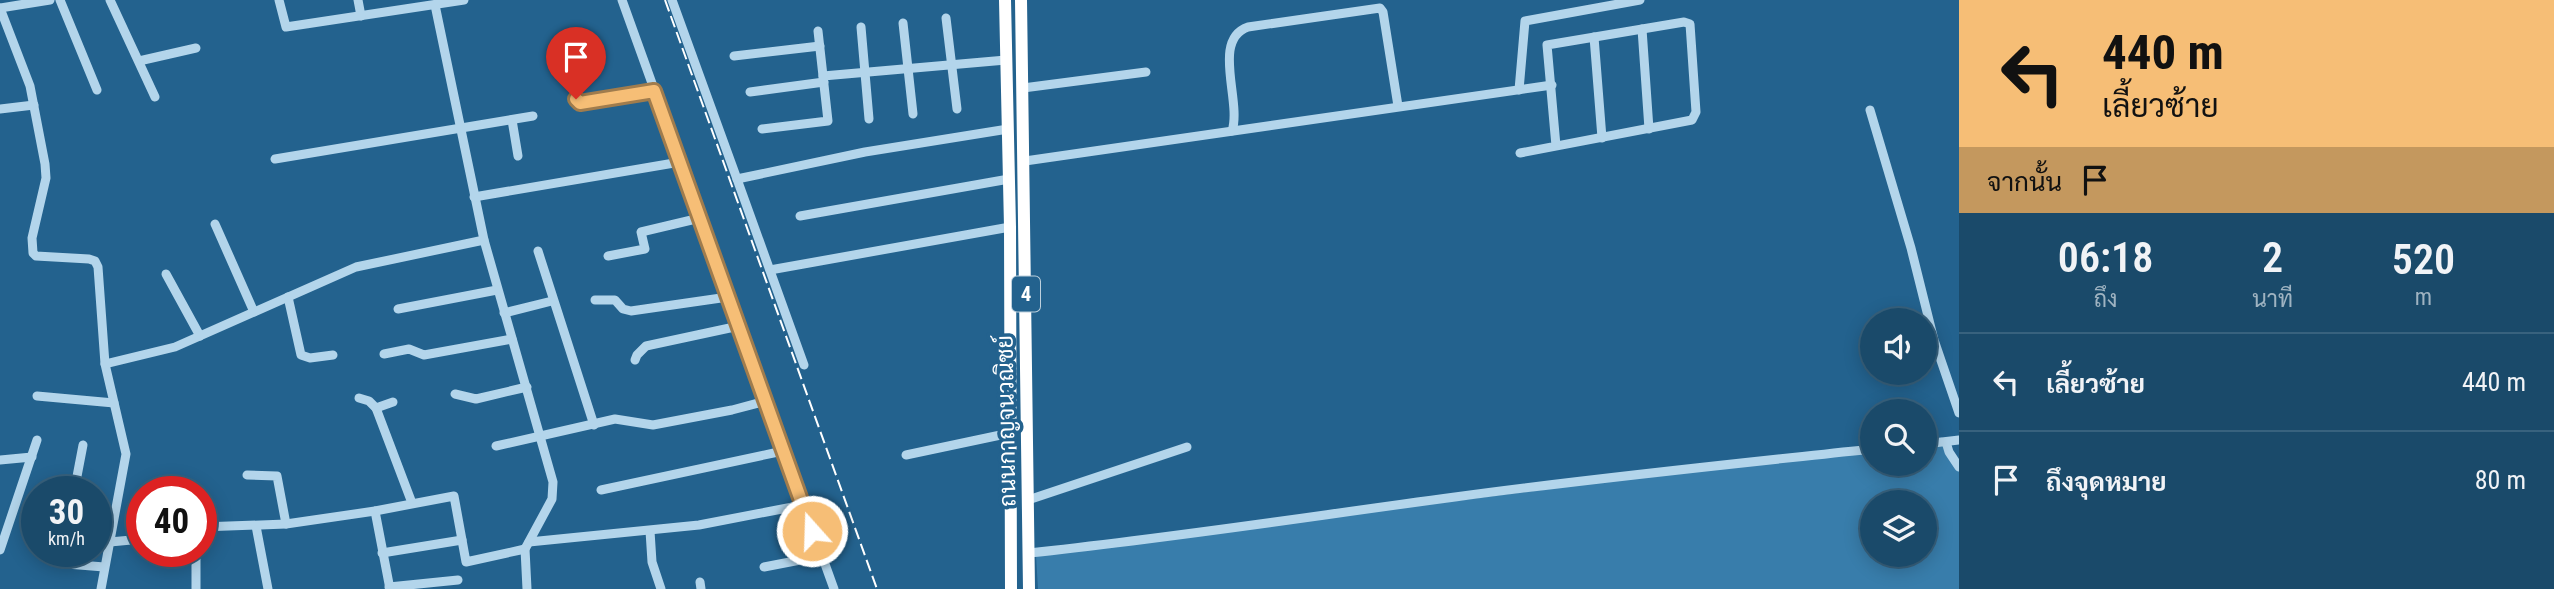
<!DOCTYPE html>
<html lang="th">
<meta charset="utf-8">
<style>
:root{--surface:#1a4a6a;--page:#235170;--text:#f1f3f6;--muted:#9fb3c1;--line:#38627e}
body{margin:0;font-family:"Roboto Condensed",Sarabun,sans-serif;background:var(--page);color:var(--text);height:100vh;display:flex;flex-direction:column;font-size:26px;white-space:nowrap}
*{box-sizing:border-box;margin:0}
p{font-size:23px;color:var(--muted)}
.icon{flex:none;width:38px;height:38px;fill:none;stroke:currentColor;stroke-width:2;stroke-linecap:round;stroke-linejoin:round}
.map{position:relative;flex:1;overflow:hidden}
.panel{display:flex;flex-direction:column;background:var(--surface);width:595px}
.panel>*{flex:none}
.top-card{background:#f6be76;color:#111;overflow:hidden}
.controls{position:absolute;left:1860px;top:308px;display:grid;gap:14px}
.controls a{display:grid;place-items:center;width:77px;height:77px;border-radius:50%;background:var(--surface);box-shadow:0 4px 18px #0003,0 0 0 2px var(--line);font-size:35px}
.speed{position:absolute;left:21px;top:476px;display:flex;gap:14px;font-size:35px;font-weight:700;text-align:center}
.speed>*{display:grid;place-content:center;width:91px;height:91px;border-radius:50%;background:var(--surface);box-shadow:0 4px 18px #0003,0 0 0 2px var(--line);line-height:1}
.speed small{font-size:18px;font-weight:400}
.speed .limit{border:10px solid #d22;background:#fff;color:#111}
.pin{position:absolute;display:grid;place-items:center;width:60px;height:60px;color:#fff;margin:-72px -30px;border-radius:50% 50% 50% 0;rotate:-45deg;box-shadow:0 0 7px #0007}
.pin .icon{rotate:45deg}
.me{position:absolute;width:77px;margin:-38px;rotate:340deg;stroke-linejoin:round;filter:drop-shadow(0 0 5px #0008)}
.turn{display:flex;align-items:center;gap:24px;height:147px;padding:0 28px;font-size:32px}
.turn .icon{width:91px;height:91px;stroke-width:2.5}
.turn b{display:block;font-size:49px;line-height:60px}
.then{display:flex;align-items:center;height:66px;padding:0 28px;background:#0003;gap:14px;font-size:26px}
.eta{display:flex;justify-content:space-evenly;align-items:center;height:119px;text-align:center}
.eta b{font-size:42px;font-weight:600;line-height:49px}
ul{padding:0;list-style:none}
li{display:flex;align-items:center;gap:21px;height:98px;padding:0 28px;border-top:2px solid var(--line)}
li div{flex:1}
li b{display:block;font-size:26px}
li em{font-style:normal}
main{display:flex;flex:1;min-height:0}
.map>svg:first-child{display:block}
.green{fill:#387dab;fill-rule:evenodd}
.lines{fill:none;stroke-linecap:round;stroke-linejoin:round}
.minor{stroke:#b3d5eb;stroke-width:9}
.highway{stroke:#fff;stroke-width:12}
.rail{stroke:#fff;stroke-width:2;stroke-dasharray:12 5;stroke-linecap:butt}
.route-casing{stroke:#a07c4d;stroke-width:18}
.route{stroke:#f6be76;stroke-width:12}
.labels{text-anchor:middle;stroke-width:7;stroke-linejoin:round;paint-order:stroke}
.shield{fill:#23628e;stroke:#bdd0dd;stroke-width:2}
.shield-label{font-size:21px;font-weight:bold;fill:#fff}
.street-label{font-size:23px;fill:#fff;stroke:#23628e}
</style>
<main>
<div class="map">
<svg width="1959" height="589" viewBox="0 0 1959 589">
<rect width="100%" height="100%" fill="#23628e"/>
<path class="green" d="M1942 437 1959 460V589H1038L1036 555C1315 519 1594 483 1872 448V464H1925V440ZM1872 502H1925V555H1872Z"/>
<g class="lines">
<g class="minor">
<polyline points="60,0 97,90"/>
<polyline points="110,0 155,97"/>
<polyline points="279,0 286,27 464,0"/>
<polyline points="358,0 361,16"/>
<polyline points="622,0 834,589"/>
<polyline points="672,0 737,179"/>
<polyline points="435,5 484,240 553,482 552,499 525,549 527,589"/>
<polyline points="0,8 30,86 45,164 46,178 32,238 33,253 36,256 89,259 95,261 98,267 105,364 126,454 101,589"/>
<polyline points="0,8 50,0"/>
<polyline points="946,18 957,109"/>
<polyline points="903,23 913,114"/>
<polyline points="861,27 869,119"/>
<polyline points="1642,29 1649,129"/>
<polyline points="1594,37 1602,138"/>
<polyline points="734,56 820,46"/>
<polyline points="139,61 196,48"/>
<polyline points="823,76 1006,60"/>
<polyline points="1023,88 1146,72"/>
<polyline points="1519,90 1525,21 1640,0"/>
<polyline points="750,92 824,82"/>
<polyline points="576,99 580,103 654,91"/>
<polyline points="0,109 34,105"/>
<polyline points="1870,110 1911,248 1934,340 1959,413"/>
<polyline points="512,120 518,156"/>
<polyline points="762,129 828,121 818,31"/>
<path d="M1232 131C1242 101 1211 40 1248 27L1380 8 1383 12 1398 106"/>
<polyline points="1520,153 1692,120 1696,112 1690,24 1684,22 1547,45 1556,146"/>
<polyline points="275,159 533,116"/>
<polyline points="1025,161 1552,85"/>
<polyline points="474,197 680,162"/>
<polyline points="800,216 1009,179"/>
<polyline points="215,224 254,312"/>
<polyline points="538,251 594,425"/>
<polyline points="608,256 645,249 641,232 700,218"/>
<polyline points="770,270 1010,227"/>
<polyline points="166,274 200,336"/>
<polyline points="288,297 301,355 310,358 333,355"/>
<polyline points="595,300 615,300 623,309 631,311 728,297"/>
<polyline points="398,309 497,290"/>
<polyline points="504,313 552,301"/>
<polyline points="384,354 409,349 424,355 512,339"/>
<polyline points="635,360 637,355 646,346 739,326"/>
<polyline points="105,364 175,347 356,267 484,240"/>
<polyline points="804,365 737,179 865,152 1008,129"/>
<polyline points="455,394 476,399 527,387"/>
<polyline points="37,396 114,403"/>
<polyline points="359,398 369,401 377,409"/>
<polyline points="393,402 376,408 412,503"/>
<polyline points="1946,442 1949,452 1959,467"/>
<polyline points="1925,444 1959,440"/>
<polyline points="496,446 615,419 653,425 732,410 766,401"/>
<polyline points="906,455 1010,433"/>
<polyline points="0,460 32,457"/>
<polyline points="247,475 277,476 286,524"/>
<polyline points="601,490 783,451"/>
<polyline points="74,492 83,445"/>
<polyline points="1028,500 1187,447"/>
<polyline points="375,511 390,589"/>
<polyline points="256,526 268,589"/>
<polyline points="201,527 286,524 375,511 454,496 466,562 525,549"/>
<polyline points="650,531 652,562 661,589"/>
<polyline points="110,542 142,539"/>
<polyline points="529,542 699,525 803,505"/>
<polyline points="0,550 37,440"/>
<polyline points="63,551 63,560 67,564 104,567"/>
<polyline points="382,553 462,540"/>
<path d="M1029 553C1172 538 1313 516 1455 497 1594 478 1733 464 1872 449"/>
<polyline points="764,567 821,556"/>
<polyline points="700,582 701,589"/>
<polyline points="389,587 458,580"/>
<polyline points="196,589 196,551"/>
</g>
<g class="highway">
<polyline points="1005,0 1010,227 1011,589"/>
<polyline points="1021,0 1029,589"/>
</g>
<polyline class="rail" points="665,0 877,589"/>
</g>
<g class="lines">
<g class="route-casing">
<polyline id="route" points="576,99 580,103 654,91 812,531"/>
</g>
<use href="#route" class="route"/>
</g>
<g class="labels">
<rect class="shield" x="1012" y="276.5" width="28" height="35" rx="5"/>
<g class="shield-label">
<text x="1026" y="301">4</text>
</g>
<g class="street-label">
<text transform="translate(1006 421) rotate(-91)" y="8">ถนนกาญจนวณิชย์</text>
</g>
</g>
</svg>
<div class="controls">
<a><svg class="icon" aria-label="sound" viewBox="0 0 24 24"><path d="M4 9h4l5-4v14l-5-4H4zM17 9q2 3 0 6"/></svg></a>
<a><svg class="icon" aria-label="search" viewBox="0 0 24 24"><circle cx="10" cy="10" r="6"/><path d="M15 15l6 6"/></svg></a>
<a><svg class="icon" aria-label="layers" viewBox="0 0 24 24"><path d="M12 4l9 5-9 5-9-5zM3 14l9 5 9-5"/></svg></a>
</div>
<div class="speed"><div>30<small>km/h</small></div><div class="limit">40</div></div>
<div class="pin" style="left:576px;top:99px;background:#d93025"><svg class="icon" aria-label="arrive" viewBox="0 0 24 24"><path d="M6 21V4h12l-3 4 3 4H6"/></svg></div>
<svg class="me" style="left:812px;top:531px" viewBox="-20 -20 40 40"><circle r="17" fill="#f6be76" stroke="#fff" stroke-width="3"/><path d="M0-11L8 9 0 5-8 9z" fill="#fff"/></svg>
</div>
<section class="panel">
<div class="top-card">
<div class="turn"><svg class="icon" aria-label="left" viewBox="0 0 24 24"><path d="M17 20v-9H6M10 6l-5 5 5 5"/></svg><div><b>440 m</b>เลี้ยวซ้าย</div></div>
<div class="then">จากนั้น<svg class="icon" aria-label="arrive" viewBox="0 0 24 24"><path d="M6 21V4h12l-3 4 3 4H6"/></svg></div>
</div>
<div class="eta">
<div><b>06:18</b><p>ถึง</p></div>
<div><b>2</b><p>นาที</p></div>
<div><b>520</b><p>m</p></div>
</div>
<ul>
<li><svg class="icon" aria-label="left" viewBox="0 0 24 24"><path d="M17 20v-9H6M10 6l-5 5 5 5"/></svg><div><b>เลี้ยวซ้าย</b></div><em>440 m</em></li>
<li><svg class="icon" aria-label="arrive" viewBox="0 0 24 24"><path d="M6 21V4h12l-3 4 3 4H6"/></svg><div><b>ถึงจุดหมาย</b></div><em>80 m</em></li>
</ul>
</section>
</main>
